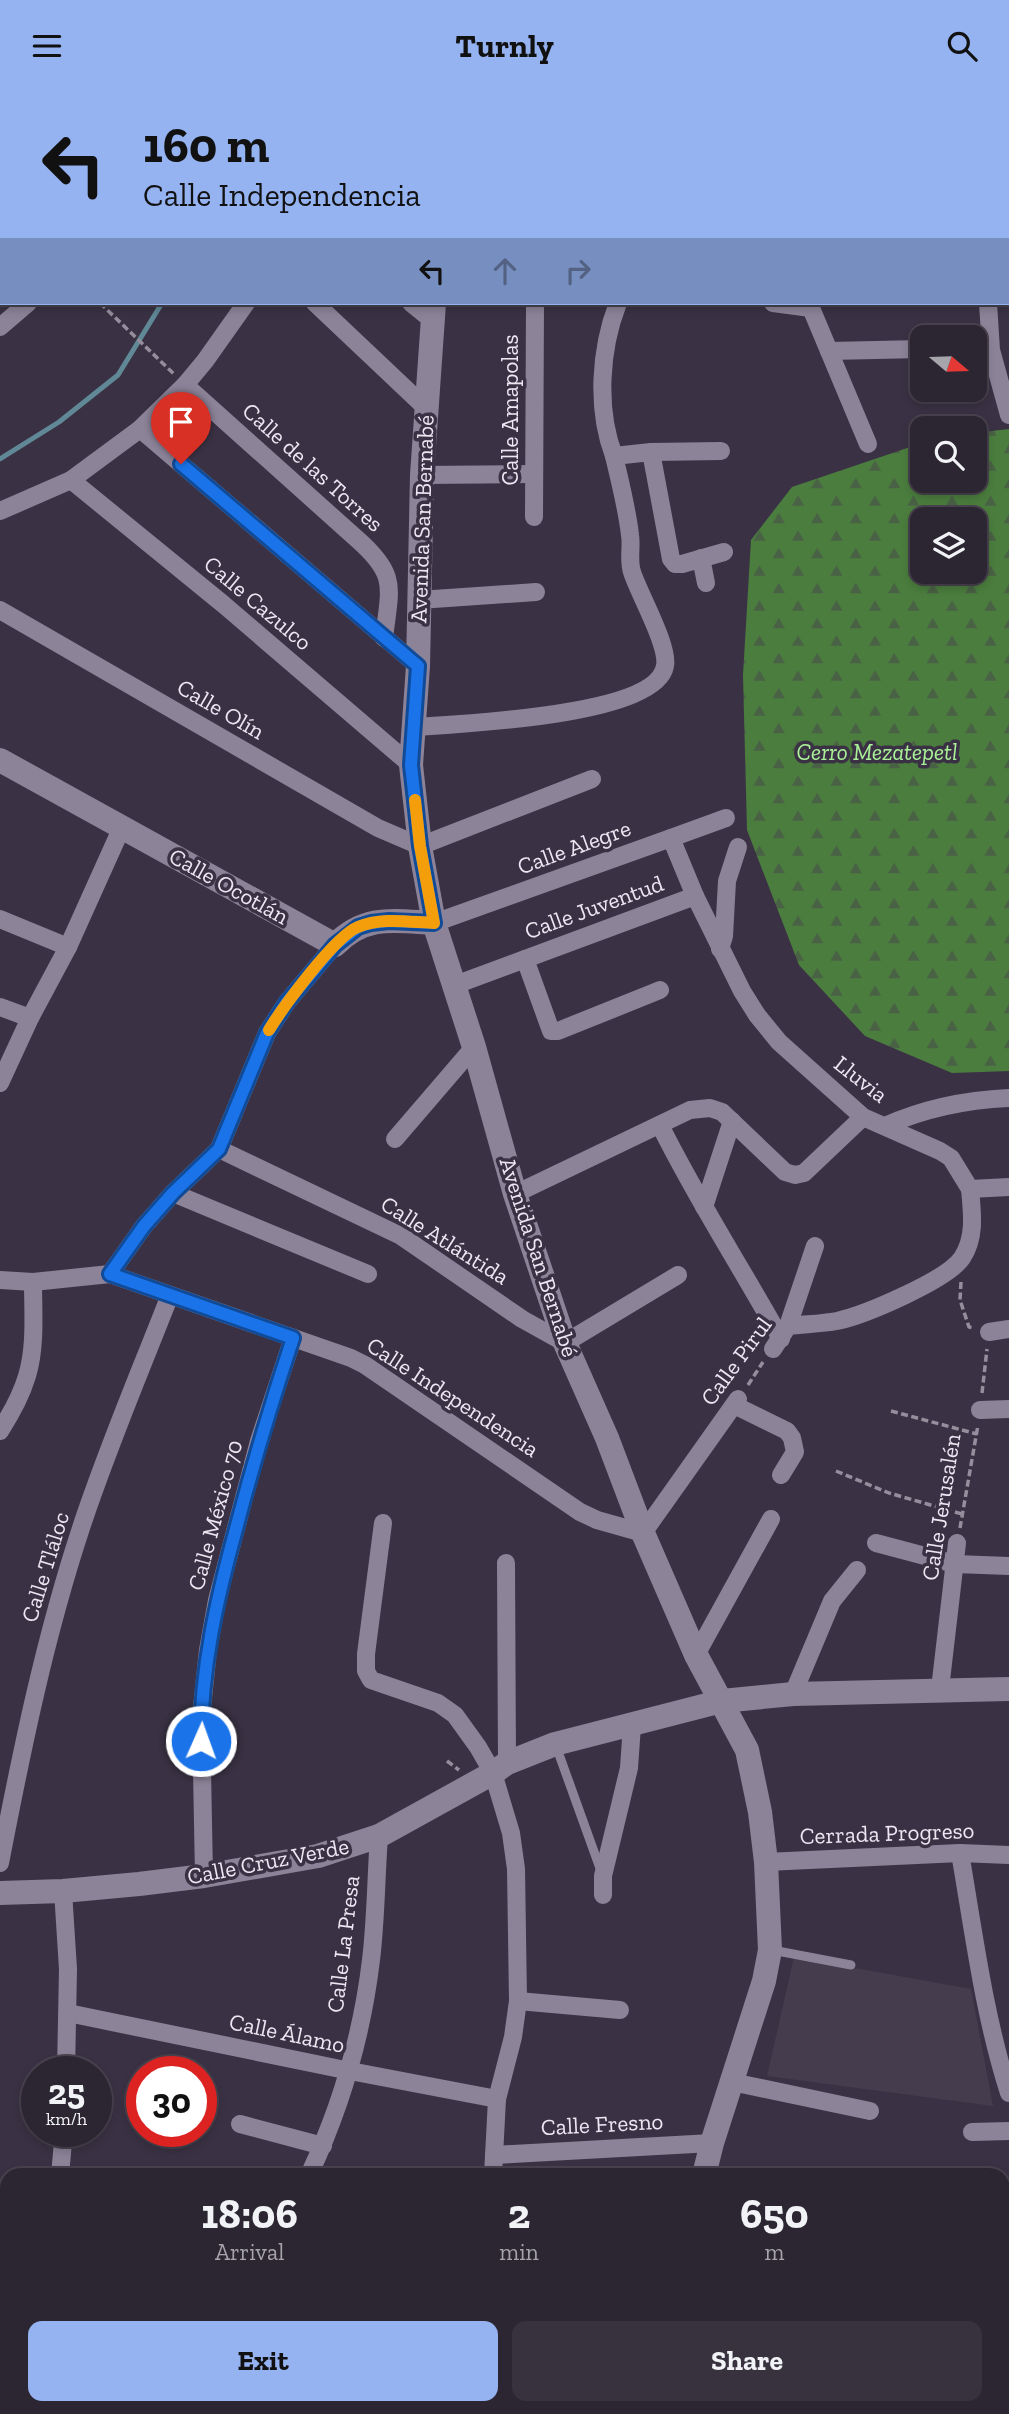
<!DOCTYPE html>
<meta charset="utf-8">
<style>
:root{--surface:#2c2633;--page:#38323f;--text:#f1f3f6;--muted:#a6a5ac;--line:#48434e;--accent:#95b2f1}
body{margin:0;font-family:"Zilla Slab",serif;background:var(--page);color:var(--text);height:100vh;display:flex;flex-direction:column;font-size:26px;white-space:nowrap}
*{box-sizing:border-box;margin:0}
p{font-size:23px;color:var(--muted)}
.icon{flex:none;width:38px;height:38px;fill:none;stroke:currentColor;stroke-width:2;stroke-linecap:round;stroke-linejoin:round}
.map{position:relative;flex:1;overflow:hidden}
.details{position:absolute;left:0px;top:2077px;width:1010px;height:247px;display:flex;flex-direction:column;background:var(--surface);border-radius:21px 21px 0 0;box-shadow:0 4px 10px #0003,0 0 0 2px var(--line)}
.details>*{flex:none}
.hud{position:absolute;left:0px;top:0px;width:1010px;height:214px;box-shadow:0 4px 10px #0003,0 0 0 2px var(--line);background:#95b2f1;color:#111;overflow:hidden}
.needle{width:46px;rotate:109deg}
.controls{position:absolute;left:910px;top:234px;display:grid;gap:14px}
.controls a{display:grid;place-items:center;width:77px;height:77px;border-radius:14px;background:var(--surface);box-shadow:0 4px 10px #0003,0 0 0 2px var(--line);font-size:35px}
.speed{position:absolute;left:21px;top:1965px;display:flex;gap:14px;font-size:35px;font-weight:700;text-align:center}
.speed>*{display:grid;place-content:center;width:91px;height:91px;border-radius:50%;background:var(--surface);box-shadow:0 4px 10px #0003,0 0 0 2px var(--line);line-height:1}
.speed small{font-size:18px;font-weight:400}
.speed .limit{border:10px solid #d22;background:#fff;color:#111}
.pin{position:absolute;display:grid;place-items:center;width:60px;height:60px;color:#fff;margin:-72px -30px;border-radius:50% 50% 50% 0;rotate:-45deg;box-shadow:0 0 7px #0007}
.pin .icon{rotate:45deg}
.me{position:absolute;width:77px;margin:-38px;rotate:2deg;stroke-linejoin:round;filter:drop-shadow(0 0 5px #0008)}
.turn{display:flex;align-items:center;gap:24px;height:147px;padding:0 28px;font-size:32px}
.turn .icon{width:91px;height:91px;stroke-width:2.5}
.turn b{display:block;font-size:49px;line-height:60px}
.lanes{display:flex;align-items:center;height:66px;padding:0 28px;background:#0003;justify-content:center;gap:35px;direction:ltr}
.lanes .off{opacity:.35}
.eta{display:flex;justify-content:space-evenly;align-items:center;height:119px;text-align:center}
.eta b{font-size:42px;font-weight:800;line-height:49px}
.primary-button{display:flex;gap:14px;margin-top:auto;padding:14px 28px}
.primary-button a{flex:1;height:80px;border-radius:14px;background:var(--accent);color:#111;font-size:28px;font-weight:800;line-height:80px;text-align:center}
.primary-button a+a{background:var(--page);color:var(--text)}
header{display:flex;justify-content:space-between;align-items:center;height:91px;padding:0 28px;background:var(--accent);color:#111;font-size:32px;font-weight:800}
.map>svg:first-child{display:block}
.education{fill:#453d4d}
.forest{fill:url(#forest-firs);fill-rule:evenodd}
.lines{fill:none;stroke-linecap:round;stroke-linejoin:round}
.stream{stroke:#608896;stroke-width:5}
.path{stroke:#948e9d;stroke-width:3.5;stroke-dasharray:7 3.5;stroke-linecap:butt}
.lane{stroke:#8c8398;stroke-width:9}
.street{stroke:#8c8398;stroke-width:18}
.secondary{stroke:#8c8398;stroke-width:24}
.route-casing{stroke:#114b97;stroke-width:18}
.route{stroke:#1a73e8;stroke-width:12}
.slow{stroke:#f59e0b;stroke-width:12}
.labels{text-anchor:middle;stroke-width:7;stroke-linejoin:round;paint-order:stroke}
.street-label{font-size:23px;fill:#ece7f3;stroke:#3a3244}
.park-label{font-size:23px;font-style:italic;fill:#aaf198;stroke:#3a3244}
</style>
<header><svg class="icon" aria-label="menu" viewBox="0 0 24 24"><path d="M4 6h16M4 12h16M4 18h16"/></svg>Turnly<svg class="icon" aria-label="search" viewBox="0 0 24 24"><circle cx="10" cy="10" r="6"/><path d="M15 15l6 6"/></svg></header>
<div class="map">
<svg width="1009" height="2323" viewBox="0 0 1009 2323">
<defs>
<pattern id="forest-firs" width="22" height="20" patternUnits="userSpaceOnUse" patternTransform="scale(1.75)"><rect width="22" height="20" fill="#4b7d3e"/><path d="M5 1l3.5 6h-7zM16 11l3.5 6h-7z" fill="#496144"/></pattern>
</defs>
<rect width="100%" height="100%" fill="#3a3244"/>
<polygon class="education" points="794,1866 971,1898 993,2015 767,1985"/>
<path class="forest" d="M1009 338V980L952 982 865 945 799 874 747 739 743 584 751 449 792 396 922 352V390H975V342ZM922 429H975V481H922Z"/>
<g class="lines">
<g class="stream">
<polyline points="291,2 291,0"/>
<polyline points="0,368 59,331 118,284 162,212"/>
</g>
<g class="path">
<polyline points="100,212 174,283"/>
<polyline points="961,1191 960,1209 969,1236 974,1237"/>
<polyline points="748,1294 763,1271"/>
<polyline points="982,1302 987,1258"/>
<polyline points="891,1320 977,1343"/>
<polyline points="836,1380 889,1402 962,1423"/>
<polyline points="960,1437 978,1334"/>
<polyline points="447,1670 459,1679"/>
</g>
<g class="lane">
<polyline points="556,1655 601,1780"/>
<polyline points="772,1859 851,1874"/>
</g>
<g class="street">
<polyline points="257,2 258,0"/>
<polyline points="345,2 346,0"/>
<polyline points="574,2 575,0"/>
<polyline points="654,2 654,0"/>
<polyline points="736,2 736,0"/>
<polyline points="930,2 931,0"/>
<polyline points="0,19 2,20"/>
<polyline points="1008,94 1009,93"/>
<polyline points="0,114 2,116"/>
<polyline points="315,212 426,317"/>
<polyline points="411,212 432,229"/>
<path d="M618 212C600 258 596 318 614 365L651 361 671 468 675 473H682L724 461"/>
<polyline points="773,212 811,217"/>
<polyline points="812,212 811,217 868,353"/>
<polyline points="988,212 991,259 1009,324"/>
<polyline points="0,236 28,212"/>
<polyline points="829,260 922,258"/>
<path d="M185 294 357 448C398 484 390 496 384 547"/>
<polyline points="140,338 418,575"/>
<polyline points="651,361 721,360"/>
<polyline points="422,384 533,383"/>
<polyline points="71,389 223,513 411,674"/>
<polyline points="0,420 71,389 140,338 185,294 205,270 246,212"/>
<polyline points="534,426 535,212"/>
<polyline points="701,467 706,492"/>
<polyline points="419,509 536,501"/>
<polyline points="0,519 378,737 420,755 592,688"/>
<path d="M415 636C459 633 656 625 665 575 669 555 639 503 632 481 628 468 632 456 630 444 627 417 620 391 614 365"/>
<polyline points="671,747 726,727"/>
<polyline points="0,828 68,856"/>
<polyline points="434,832 671,747 695,805"/>
<polyline points="720,858 724,845 727,790 738,756"/>
<polyline points="525,868 551,940 558,940 660,899"/>
<polyline points="455,894 695,805 742,900 757,924 779,951 863,1026 940,1060 951,1067 970,1098 1009,1096"/>
<polyline points="0,916 30,927"/>
<polyline points="0,992 30,927 68,856 122,736"/>
<path d="M660 1034C696 1107 741 1176 781 1248"/>
<path d="M885 1035C925 1017 965 1009 1009 1007"/>
<polyline points="395,1048 474,956"/>
<polyline points="219,1058 401,1145 522,1228 565,1252 678,1184"/>
<polyline points="173,1102 368,1183"/>
<polyline points="515,1103 690,1019 710,1017 722,1021 785,1081 795,1084 804,1082 863,1026"/>
<polyline points="704,1116 732,1030"/>
<polyline points="110,1183 351,1267 365,1274 580,1421 597,1429 643,1442 738,1308"/>
<polyline points="0,1189 33,1191 110,1183 144,1135 173,1102 219,1058 267,942 287,911 335,854"/>
<polyline points="788,1235 815,1155"/>
<polyline points="989,1241 1009,1238"/>
<path d="M773 1258 788 1235C804 1233 821 1233 837 1230 865 1224 947 1189 962 1167 976 1146 972 1121 970 1098"/>
<polyline points="734,1314 787,1340 792,1347 795,1361 781,1384"/>
<polyline points="980,1319 1009,1318"/>
<path d="M0 1340C11 1323 21 1305 27 1285 36 1256 33 1221 33 1191"/>
<polyline points="383,1432 366,1563 366,1580 371,1589 438,1612 455,1624 478,1656 493,1682 511,1742 516,1778 518,1910 513,1946 497,2008 493,2084"/>
<polyline points="876,1452 955,1473 1009,1475"/>
<polyline points="506,1472 507,1672"/>
<polyline points="696,1564 771,1428"/>
<polyline points="940,1598 957,1452"/>
<polyline points="793,1603 832,1510 857,1479"/>
<path d="M960 1762C974 1843 984 1924 1009 2002"/>
<polyline points="766,1771 960,1762 1009,1764"/>
<path d="M0 1772C22 1658 45 1546 81 1437 107 1358 140 1281 170 1204"/>
<polyline points="204,1785 201,1626 208,1559 217,1509 259,1350 293,1247"/>
<polyline points="63,1800 68,1878 66,1981"/>
<polyline points="603,1804 603,1785 629,1677 632,1634"/>
<polyline points="518,1910 620,1919"/>
<polyline points="68,1922 350,1980 497,2008"/>
<polyline points="732,1991 870,2020"/>
<polyline points="240,2033 323,2055"/>
<polyline points="972,2041 1009,2040"/>
<polyline points="494,2064 712,2052"/>
<polyline points="60,2084 64,2040"/>
<path d="M309 2084C341 2016 362 1944 371 1869 376 1828 376 1786 379 1745"/>
<polyline points="0,2208 7,2210"/>
<polyline points="0,2297 7,2300"/>
<polyline points="43,2317 56,2323"/>
<polyline points="347,2317 386,2323"/>
<polyline points="959,2317 960,2323"/>
<polyline points="220,2323 222,2317"/>
<polyline points="485,2323 485,2317"/>
</g>
<g class="secondary">
<polyline points="452,2 452,0"/>
<polyline points="434,212 422,384 418,575 411,674 420,755 434,832 474,956 515,1103 565,1252 607,1347 643,1442 696,1564 747,1659 760,1721 766,1771 770,1859 764,1890 712,2052 704,2084"/>
<path d="M0 669 335 854C366 823 394 830 434 832"/>
<polyline points="0,1802 63,1800 139,1793 204,1785 318,1765 379,1745 493,1682 507,1672 555,1653 722,1610 793,1603 1009,1598"/>
<polyline points="669,2323 670,2317"/>
</g>
</g>
<g class="lines">
<g class="route-casing">
<path id="route" d="M181 373 418 575 411 674 420 755 434 832 389 830 371 832 358 836 335 854 287 911 267 942 219 1058 173 1102 144 1135 110 1183 293 1247C272 1310 253 1373 236 1438 217 1507 201 1577 201 1650"/>
</g>
<use href="#route" class="route"/>
<path class="slow" d="M269 939C283 916 335 845 358 836 381 826 409 831 434 832L420 755 415 709"/>
</g>
<g class="labels">
<g class="street-label">
<text transform="translate(510 319) rotate(-90)" y="8">Calle Amapolas</text>
<text transform="translate(313 376) rotate(42)" y="8">Calle de las Torres</text>
<text transform="translate(422 428) rotate(-88)" y="8">Avenida San Bernabé</text>
<text transform="translate(258 512) rotate(40)" y="8">Calle Cazulco</text>
<text transform="translate(221 618) rotate(30)" y="8">Calle Olín</text>
<text transform="translate(574 756) rotate(-20)" y="8">Calle Alegre</text>
<text transform="translate(229 795) rotate(29)" y="8">Calle Ocotlán</text>
<text transform="translate(594 816) rotate(-20)" y="8">Calle Juventud</text>
<text transform="translate(861 988) rotate(38)" y="8">Lluvia</text>
<text transform="translate(445 1149) rotate(32)" y="8">Calle Atlántida</text>
<text transform="translate(539 1166) rotate(72)" y="8">Avenida San Bernabé</text>
<text transform="translate(736 1270) rotate(-54)" y="8">Calle Pirul</text>
<text transform="translate(453 1306) rotate(33)" y="8">Calle Independencia</text>
<text transform="translate(941 1416) rotate(-81)" y="8">Calle Jerusalén</text>
<text transform="translate(215 1424) rotate(-75)" y="8">Calle México 70</text>
<text transform="translate(45 1476) rotate(-73)" y="8">Calle Tláloc</text>
<text transform="translate(887 1742) rotate(-2)" y="8">Cerrada Progreso</text>
<text transform="translate(268 1770) rotate(-11)" y="8">Calle Cruz Verde</text>
<text transform="translate(343 1853) rotate(-83)" y="8">Calle La Presa</text>
<text transform="translate(287 1942) rotate(12)" y="8">Calle Álamo</text>
<text transform="translate(602 2033) rotate(-3)" y="8">Calle Fresno</text>
</g>
<g class="park-label">
<text x="877" y="669">Cerro Mezatepetl</text>
</g>
</g>
</svg>
<div class="controls">
<a><svg class="needle" viewBox="-14 -14 28 28"><path d="M0-13l5 13h-10z" fill="#e53935"/><path d="M0 13l5-13h-10z" fill="#a6a5ac"/></svg></a>
<a><svg class="icon" aria-label="search" viewBox="0 0 24 24"><circle cx="10" cy="10" r="6"/><path d="M15 15l6 6"/></svg></a>
<a><svg class="icon" aria-label="layers" viewBox="0 0 24 24"><path d="M12 4l9 5-9 5-9-5zM3 14l9 5 9-5"/></svg></a>
</div>
<div class="speed"><div>25<small>km/h</small></div><div class="limit">30</div></div>
<div class="pin" style="left:181px;top:373px;background:#d93025"><svg class="icon" aria-label="arrive" viewBox="0 0 24 24"><path d="M6 21V4h12l-3 4 3 4H6"/></svg></div>
<svg class="me" style="left:201px;top:1650px" viewBox="-20 -20 40 40"><circle r="17" fill="#1a73e8" stroke="#fff" stroke-width="3"/><path d="M0-11L8 9 0 5-8 9z" fill="#fff"/></svg>
<div class="hud">
<div class="turn"><svg class="icon" aria-label="left" viewBox="0 0 24 24"><path d="M17 20v-9H6M10 6l-5 5 5 5"/></svg><div><b>160 m</b>Calle Independencia</div></div>
<div class="lanes"><svg class="icon" aria-label="left" viewBox="0 0 24 24"><path d="M17 20v-9H6M10 6l-5 5 5 5"/></svg><svg class="icon off" aria-label="ahead" viewBox="0 0 24 24"><path d="M12 20V5M6 11l6-6 6 6"/></svg><svg class="icon off" aria-label="right" viewBox="0 0 24 24"><path d="M7 20v-9h11M14 6l5 5-5 5"/></svg></div>
</div>
<section class="details">
<div class="eta">
<div><b>18:06</b><p>Arrival</p></div>
<div><b>2</b><p>min</p></div>
<div><b>650</b><p>m</p></div>
</div>
<div class="primary-button"><a>Exit</a><a>Share</a></div>
</section>
</div>
